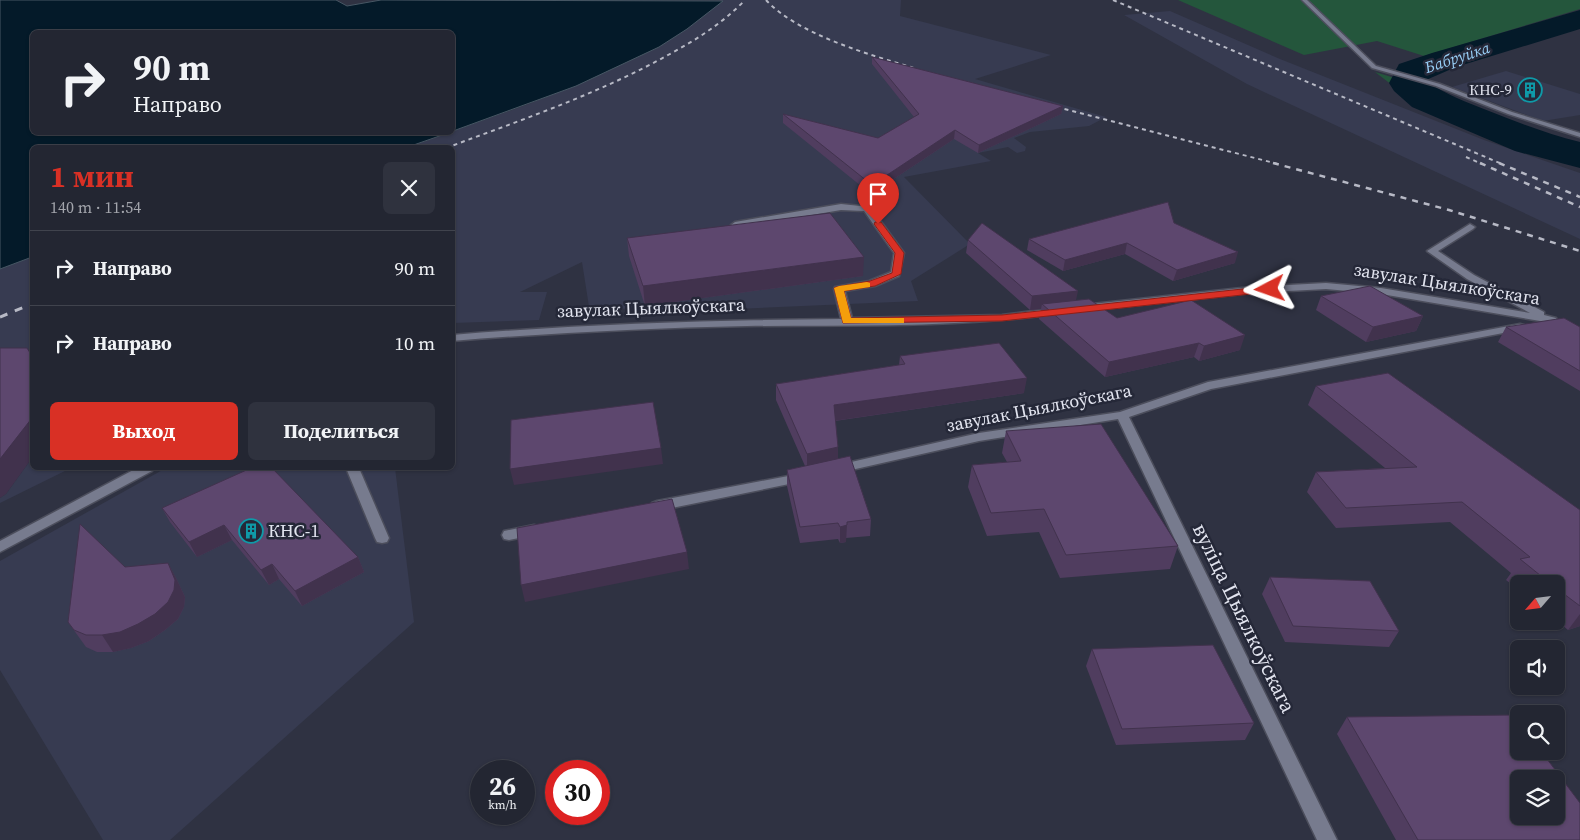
<!DOCTYPE html>
<html lang="ru">
<meta charset="utf-8">
<style>
:root{--surface:#232632;--page:#2f323e;--text:#f1f3f6;--muted:#a3a5ac;--line:#40434d;--accent:#d93025}
body{margin:0;font-family:"Source Serif 4",serif;background:var(--page);color:var(--text);height:100vh;display:flex;flex-direction:column;font-size:19px;white-space:nowrap}
*{box-sizing:border-box;margin:0}
p{font-size:16px;color:var(--muted)}
.icon{flex:none;width:28px;height:28px;fill:none;stroke:currentColor;stroke-width:2;stroke-linecap:round;stroke-linejoin:round}
.map{position:relative;flex:1;overflow:hidden}
.side{position:absolute;left:30px;top:145px;width:425px;height:325px;display:flex;flex-direction:column;background:var(--surface);border-radius:8px;box-shadow:0 1px 4px #0004,0 0 0 1px var(--line)}
.side>*{flex:none}
.top-card{position:absolute;left:30px;top:30px;width:425px;height:105px;border-radius:8px;box-shadow:0 1px 4px #0004,0 0 0 1px var(--line);background:#232632;color:var(--text);overflow:hidden}
.needle{width:32px;rotate:242deg}
.buttons{position:absolute;left:1510px;top:575px;display:grid;gap:10px}
.buttons a{display:grid;place-items:center;width:55px;height:55px;border-radius:8px;background:var(--surface);box-shadow:0 1px 4px #0004,0 0 0 1px var(--line);font-size:25px}
.speed{position:absolute;left:470px;top:760px;display:flex;gap:10px;font-size:25px;font-weight:700;text-align:center}
.speed>*{display:grid;place-content:center;width:65px;height:65px;border-radius:50%;background:var(--surface);box-shadow:0 1px 4px #0004,0 0 0 1px var(--line);line-height:1}
.speed small{font-size:12px;font-weight:400}
.speed .limit{border:8px solid #d22;background:#fff;color:#111}
.pin{position:absolute;display:grid;place-items:center;width:42px;height:42px;color:#fff;margin:-51px -21px;border-radius:50% 50% 50% 0;rotate:-45deg;box-shadow:0 0 5px #0007}
.pin .icon{rotate:45deg}
.me{position:absolute;width:55px;margin:-28px;rotate:266deg;stroke-linejoin:round;filter:drop-shadow(0 0 4px #0008)}
.turn{display:flex;align-items:center;gap:18px;height:105px;padding:0 20px;font-size:22px}
.turn .icon{width:65px;height:65px;stroke-width:2.5}
.turn b{display:block;font-size:35px;line-height:42px}
.round{display:grid;place-items:center;flex:none;width:52px;height:52px;border-radius:8px;background:var(--page)}
.headline{display:flex;align-items:center;justify-content:space-between;height:85px;padding:0 20px}
h1{font-size:30px;font-weight:700;line-height:38px;color:var(--accent)}
.cta{display:flex;gap:10px;margin-top:auto;padding:10px 20px}
.cta a{flex:1;height:58px;border-radius:8px;background:var(--accent);color:#fff;font-size:20px;font-weight:700;line-height:58px;text-align:center}
.cta a+a{background:var(--page);color:var(--text)}
ul{padding:0;list-style:none}
li{display:flex;align-items:center;gap:15px;height:75px;padding:0 20px;border-top:1px solid var(--line)}
li div{flex:1}
li b{display:block;font-size:19px}
li em{font-style:normal}
.map>svg:first-child{display:block}
.built{fill:#373b51}
.green{fill:#24563c}
.water{fill:#041a29;stroke:#475764}
.lines{fill:none;stroke-linecap:round;stroke-linejoin:round}
.river{fill:#041a29;fill-rule:evenodd}
.minor-casing{stroke:#4c4e5c;stroke-width:3}
.minor{fill:#777b8e;fill-rule:evenodd}
.rail-far2{stroke:#b7b9c5;stroke-width:2;stroke-dasharray:4 4;stroke-linecap:butt}
.rail-far1{stroke:#b7b9c5;stroke-width:2.5;stroke-dasharray:6 6;stroke-linecap:butt}
.rail{stroke:#b7b9c5;stroke-width:3;stroke-dasharray:8 8;stroke-linecap:butt}
.wall{fill:#503d5f}
.shaded-wall{fill:#41324d}
.building{fill:#5d476e;stroke:#41324d;fill-rule:evenodd}
.route{fill:#d93025;stroke:#8d1f18}
.slow{fill:#f59e0b}
.labels{text-anchor:middle;stroke-width:5;stroke-linejoin:round;paint-order:stroke}
.far-poi-label{font-size:15px;fill:#e2e4ef;stroke:#252838;text-anchor:end}
.far-water-label{font-size:16px;font-style:italic;fill:#98cef6;stroke:#252838}
.street-label{font-size:18px;fill:#e2e4ef;stroke:#252838}
.poi-label{font-size:18px;fill:#e2e4ef;stroke:#252838;text-anchor:start}
.near-street-label{font-size:21px;fill:#e2e4ef;stroke:#252838}
</style>
<div class="map">
<svg width="1580" height="840" viewBox="0 0 1580 840">
<rect width="100%" height="100%" fill="#2f3242"/>
<g class="built">
<polygon points="721,0 901,0 900,16 1051,55 975,79 1106,117 1089,126 1030,132 1014,138 1026,147 1025,151 1017,153 1008,147 978,153 991,161 904,177 970,244 911,281 918,301 644,313 645,306 590,313 582,262 520,292 547,292 539,320 453,323 452,148 406,148 452,132 453,131 529,104 659,47"/>
<polygon points="1170,11 1280,59 1484,140 1580,173 1580,239 1247,84 1124,15"/>
<polygon points="1506,71 1580,94 1580,115 1543,121 1452,87"/>
<polygon points="32,257 32,373 0,370 0,269"/>
<polygon points="32,458 32,468 71,468 0,503 0,498 6,494"/>
<polygon points="166,468 395,468 414,622 170,840 103,840 0,670 0,561"/>
</g>
<g class="green">
<polygon points="1178,0 1580,0 1580,9 1424,56 1377,41 1304,55"/>
<polygon points="1375,72 1431,89 1520,131 1580,150 1580,159 1525,146 1430,114"/>
</g>
<polygon class="water" points="0,0 336,0 347,6 381,0 723,1 687,29 659,47 576,86 453,131 452,32 32,32 32,132 448,133 405,148 32,148 32,257 0,269"/>
<g class="lines">
<path class="river" d="M1580 10V29L1456 67 1426 80C1445 95 1467 102 1489 111 1519 123 1548 134 1580 142V168L1515 151 1412 107 1394 91 1389 83 1399 64 1432 53Z"/>
<g class="minor-casing">
<g id="minor">
<polygon points="1302,0 1307,0 1376,66 1440,84 1512,112 1580,133 1580,137 1508,114 1436,86 1372,68"/>
<path d="M841 204 870 207 904 253 899 276 875 286 845 291 852 318 1002 315 1056 308 1061 311 1056 314C954 328 850 325 747 326 648 328 550 333 452 341V335C582 324 711 320 841 319L834 289 835 287 869 281 891 272 894 253 864 211 841 210 735 228 731 225 735 222Z"/>
<polygon points="1470,224 1475,227 1473,229 1438,251 1474,275 1544,312 1544,315 1556,318 1557,320 1556,322 1552,323 1381,294 1326,289 1251,293 1083,311 1078,308 1083,305 1251,287 1326,283 1381,288 1530,313 1467,279 1427,251"/>
<polygon points="1520,324 1524,325 1525,327 1524,329 1211,389 1129,417 1337,840 1317,840 1118,419 979,441 838,473 833,472 831,469 833,466 838,465 979,433 1120,412 1208,382"/>
<polygon points="137,468 154,468 152,471 0,552 0,541"/>
<polygon points="346,468 359,468 389,538 387,542 382,543 377,542 375,538"/>
<polygon points="804,473 809,474 811,477 809,480 657,511 652,509 650,506 652,503 657,501"/>
<polygon points="534,525 539,526 541,530 539,534 509,540 504,539 502,535 504,531"/>
</g>
</g>
<use href="#minor" class="minor"/>
<g class="rail-far2">
<path d="M766 0C797 34 870 55 914 68"/>
<polyline points="1113,0 1502,164"/>
<polyline points="1049,105 1278,164"/>
<path d="M446 148C521 120 598 94 668 55 696 40 723 23 745 0"/>
<polyline points="1466,157 1482,164"/>
</g>
<g class="rail-far1">
<polyline points="1273,163 1449,210 1580,251"/>
<polyline points="1480,163 1580,207"/>
<polyline points="1499,163 1580,197"/>
</g>
<polyline class="rail" points="0,317 32,304"/>
</g>
<g class="wall">
<polygon points="872,57 1063,106 1061,114 978,153 954,139 871,194 783,123 783,114 878,138 914,117 872,64"/>
<polygon points="1174,223 1235,263 1173,281 1125,254 1063,271 1027,250 1029,239"/>
<polygon points="627,238 863,276 645,306 629,256"/>
<polygon points="968,240 1076,301 1117,318 1240,350 1199,361 1194,357 1105,377 1039,319 1041,309 1030,310 966,253"/>
<polygon points="1321,296 1423,316 1416,331 1366,342 1316,310"/>
<polygon points="1506,327 1580,327 1580,391 1498,342"/>
<polygon points="900,356 1024,393 835,421 838,459 871,519 870,536 846,538 846,542 840,543 838,539 800,543 787,486 787,470 805,466 776,400 776,384 899,365"/>
<polygon points="1316,386 1580,510 1580,626 1568,630 1556,620 1556,584 1519,584 1519,590 1506,580 1511,573 1450,522 1336,528 1307,492 1316,472 1385,468 1308,405"/>
<polygon points="1006,431 1178,546 1170,569 1060,578 1039,532 987,536 968,487 972,465 1007,462 1002,453"/>
<polygon points="162,508 358,557 364,572 302,606 279,579 269,585 232,540 197,557 170,522"/>
<polygon points="168,563 177,580 185,597 184,607 178,619 165,630 149,641 131,648 113,652 97,652 86,647 68,622 125,567"/>
<polygon points="1270,577 1399,631 1389,647 1285,642 1262,594"/>
<polygon points="1092,649 1254,723 1245,740 1116,745 1086,666"/>
<polygon points="1347,717 1580,840 1396,840 1337,734"/>
</g>
<g class="shaded-wall">
<polygon points="1063,106 1061,114 978,153 979,145"/>
<polygon points="955,130 954,139 871,194 872,185"/>
<polygon points="1127,243 1125,254 1063,271 1065,260"/>
<polygon points="1238,252 1235,263 1173,281 1177,270"/>
<polygon points="864,257 863,276 645,306 643,286"/>
<polygon points="1078,291 1075,305 1042,304 1041,309 1030,310 1032,296"/>
<polygon points="1423,316 1416,331 1366,342 1373,327"/>
<polygon points="1245,335 1240,350 1199,361 1204,346"/>
<polygon points="1199,343 1194,357 1105,377 1109,362"/>
<polygon points="1027,378 1024,393 833,421 834,405"/>
<polygon points="32,418 32,458 6,494 0,498 0,459"/>
<polygon points="838,447 838,463 807,470 807,454"/>
<polygon points="661,448 663,464 514,485 510,469"/>
<polygon points="224,525 232,540 197,557 189,542"/>
<polygon points="847,525 846,542 840,543 840,527"/>
<polygon points="687,552 689,569 525,602 521,585"/>
<polygon points="358,557 364,572 302,606 295,591"/>
<polygon points="168,563 177,580 185,597 184,607 178,619 165,630 149,641 131,648 113,652 102,635"/>
<polygon points="272,564 279,579 269,585 261,570"/>
<polygon points="1580,614 1580,626 1568,630"/>
</g>
<g class="building">
<polygon points="872,57 1063,106 979,145 955,130 872,185 783,114 878,138 919,114"/>
<polygon points="1168,202 1174,223 1238,252 1177,270 1127,243 1065,260 1029,239"/>
<polygon points="830,213 864,257 643,286 627,238"/>
<polygon points="982,223 1078,291 1032,296 968,240"/>
<polygon points="1370,286 1423,316 1373,327 1321,296"/>
<polygon points="1089,299 1117,318 1191,300 1245,335 1204,346 1199,343 1109,362 1042,304"/>
<polygon points="1564,318 1580,327 1580,371 1506,327"/>
<polygon points="999,343 1027,378 834,405 838,447 807,454 776,384 905,364 900,356"/>
<polygon points="0,348 27,348 32,356 32,418 0,459"/>
<polygon points="1388,373 1580,510 1580,606 1556,588 1556,584 1551,584 1520,559 1530,557 1462,502 1346,508 1316,472 1417,467 1316,386"/>
<polygon points="653,402 661,448 510,469 511,420"/>
<polygon points="1101,424 1178,546 1066,555 1044,509 991,513 972,465 1021,461 1006,431"/>
<polygon points="850,456 871,519 847,522 847,525 840,527 838,523 800,527 787,470"/>
<polygon points="251,468 272,468 358,557 295,591 272,564 261,570 224,525 189,542 162,508"/>
<polygon points="672,499 687,552 521,585 517,528"/>
<polygon points="80,524 125,567 168,563 175,580 174,590 168,602 155,614 138,624 120,632 102,635 86,635 74,630 68,622"/>
<polygon points="1270,577 1370,581 1399,631 1293,626"/>
<polygon points="1213,645 1254,723 1122,729 1092,649"/>
<path d="M1514 715 1519 722V751H1541L1580 803V840H1418L1347 717ZM1519 779H1556V816H1519Z"/>
</g>
<polygon class="route" points="875,222 881,222 904,253 901,274 875,286 844,291 851,318 1002,315 1270,286 1275,289 1270,292 1002,321 843,323 834,288 836,287 870,281 892,273 895,253 874,224"/>
<polygon class="slow" points="867,282 870,283 870,287 844,291 851,318 904,318 904,323 843,323 834,288 839,286"/>
<defs>
<g id="building-ring" transform="scale(1.25)"><circle r="9.5" fill="#252838" stroke="#0f9aa8" stroke-width="1.5"/><path d="M-4-6H4V6H1V3H-1V6H-4ZM-2.5-4.3h1.7v1.8h-1.7ZM.8-4.3h1.7v1.8H.8ZM-2.5-1h1.7V.8h-1.7ZM.8-1h1.7V.8H.8Z" fill="#0f9aa8"/></g>
</defs>
<g fill-rule="evenodd">
<use href="#building-ring" x="1530" y="90"/>
<use href="#building-ring" x="251" y="531"/>
</g>
<g class="labels">
<g class="far-poi-label">
<text x="1512" y="95">КНС-9</text>
</g>
<g class="far-water-label">
<text transform="translate(1457 57) rotate(-18)" y="6">Бабруйка</text>
</g>
<g class="street-label">
<text transform="translate(1447 284) rotate(9)" y="6">завулак Цыялкоўскага</text>
<text transform="translate(651 308) rotate(-2)" y="6">завулак Цыялкоўскага</text>
<text transform="translate(1039 408) rotate(-11)" y="6">завулак Цыялкоўскага</text>
</g>
<g class="poi-label">
<text x="268" y="537">КНС-1</text>
</g>
<g class="near-street-label">
<text transform="translate(1244 618) rotate(64)" y="7">вуліца Цыялкоўскага</text>
</g>
</g>
</svg>
<div class="buttons">
<a><svg class="needle" viewBox="-14 -14 28 28"><path d="M0-13l5 13h-10z" fill="#e53935"/><path d="M0 13l5-13h-10z" fill="#a3a5ac"/></svg></a>
<a><svg class="icon" aria-label="sound" viewBox="0 0 24 24"><path d="M4 9h4l5-4v14l-5-4H4zM17 9q2 3 0 6"/></svg></a>
<a><svg class="icon" aria-label="search" viewBox="0 0 24 24"><circle cx="10" cy="10" r="6"/><path d="M15 15l6 6"/></svg></a>
<a><svg class="icon" aria-label="layers" viewBox="0 0 24 24"><path d="M12 4l9 5-9 5-9-5zM3 14l9 5 9-5"/></svg></a>
</div>
<div class="speed"><div>26<small>km/h</small></div><div class="limit">30</div></div>
<div class="pin" style="left:878px;top:224px;background:#d93025"><svg class="icon" aria-label="arrive" viewBox="0 0 24 24"><path d="M6 21V4h12l-3 4 3 4H6"/></svg></div>
<svg class="me" style="left:1270px;top:289px" viewBox="-20 -20 40 40"><path d="M0-17L14 15 0 8-14 15z" fill="#d93025" stroke="#fff" stroke-width="4"/></svg>
<div class="top-card">
<div class="turn"><svg class="icon" aria-label="right" viewBox="0 0 24 24"><path d="M7 20v-9h11M14 6l5 5-5 5"/></svg><div><b>90 m</b>Направо</div></div>
</div>
<section class="side">
<div class="headline"><div><h1>1 мин</h1><p>140 m · 11:54</p></div><a class="round"><svg class="icon" aria-label="close" viewBox="0 0 24 24"><path d="M6 6l12 12M18 6L6 18"/></svg></a></div>
<ul>
<li><svg class="icon" aria-label="right" viewBox="0 0 24 24"><path d="M7 20v-9h11M14 6l5 5-5 5"/></svg><div><b>Направо</b></div><em>90 m</em></li>
<li><svg class="icon" aria-label="right" viewBox="0 0 24 24"><path d="M7 20v-9h11M14 6l5 5-5 5"/></svg><div><b>Направо</b></div><em>10 m</em></li>
</ul>
<div class="cta"><a>Выход</a><a>Поделиться</a></div>
</section>
</div>
